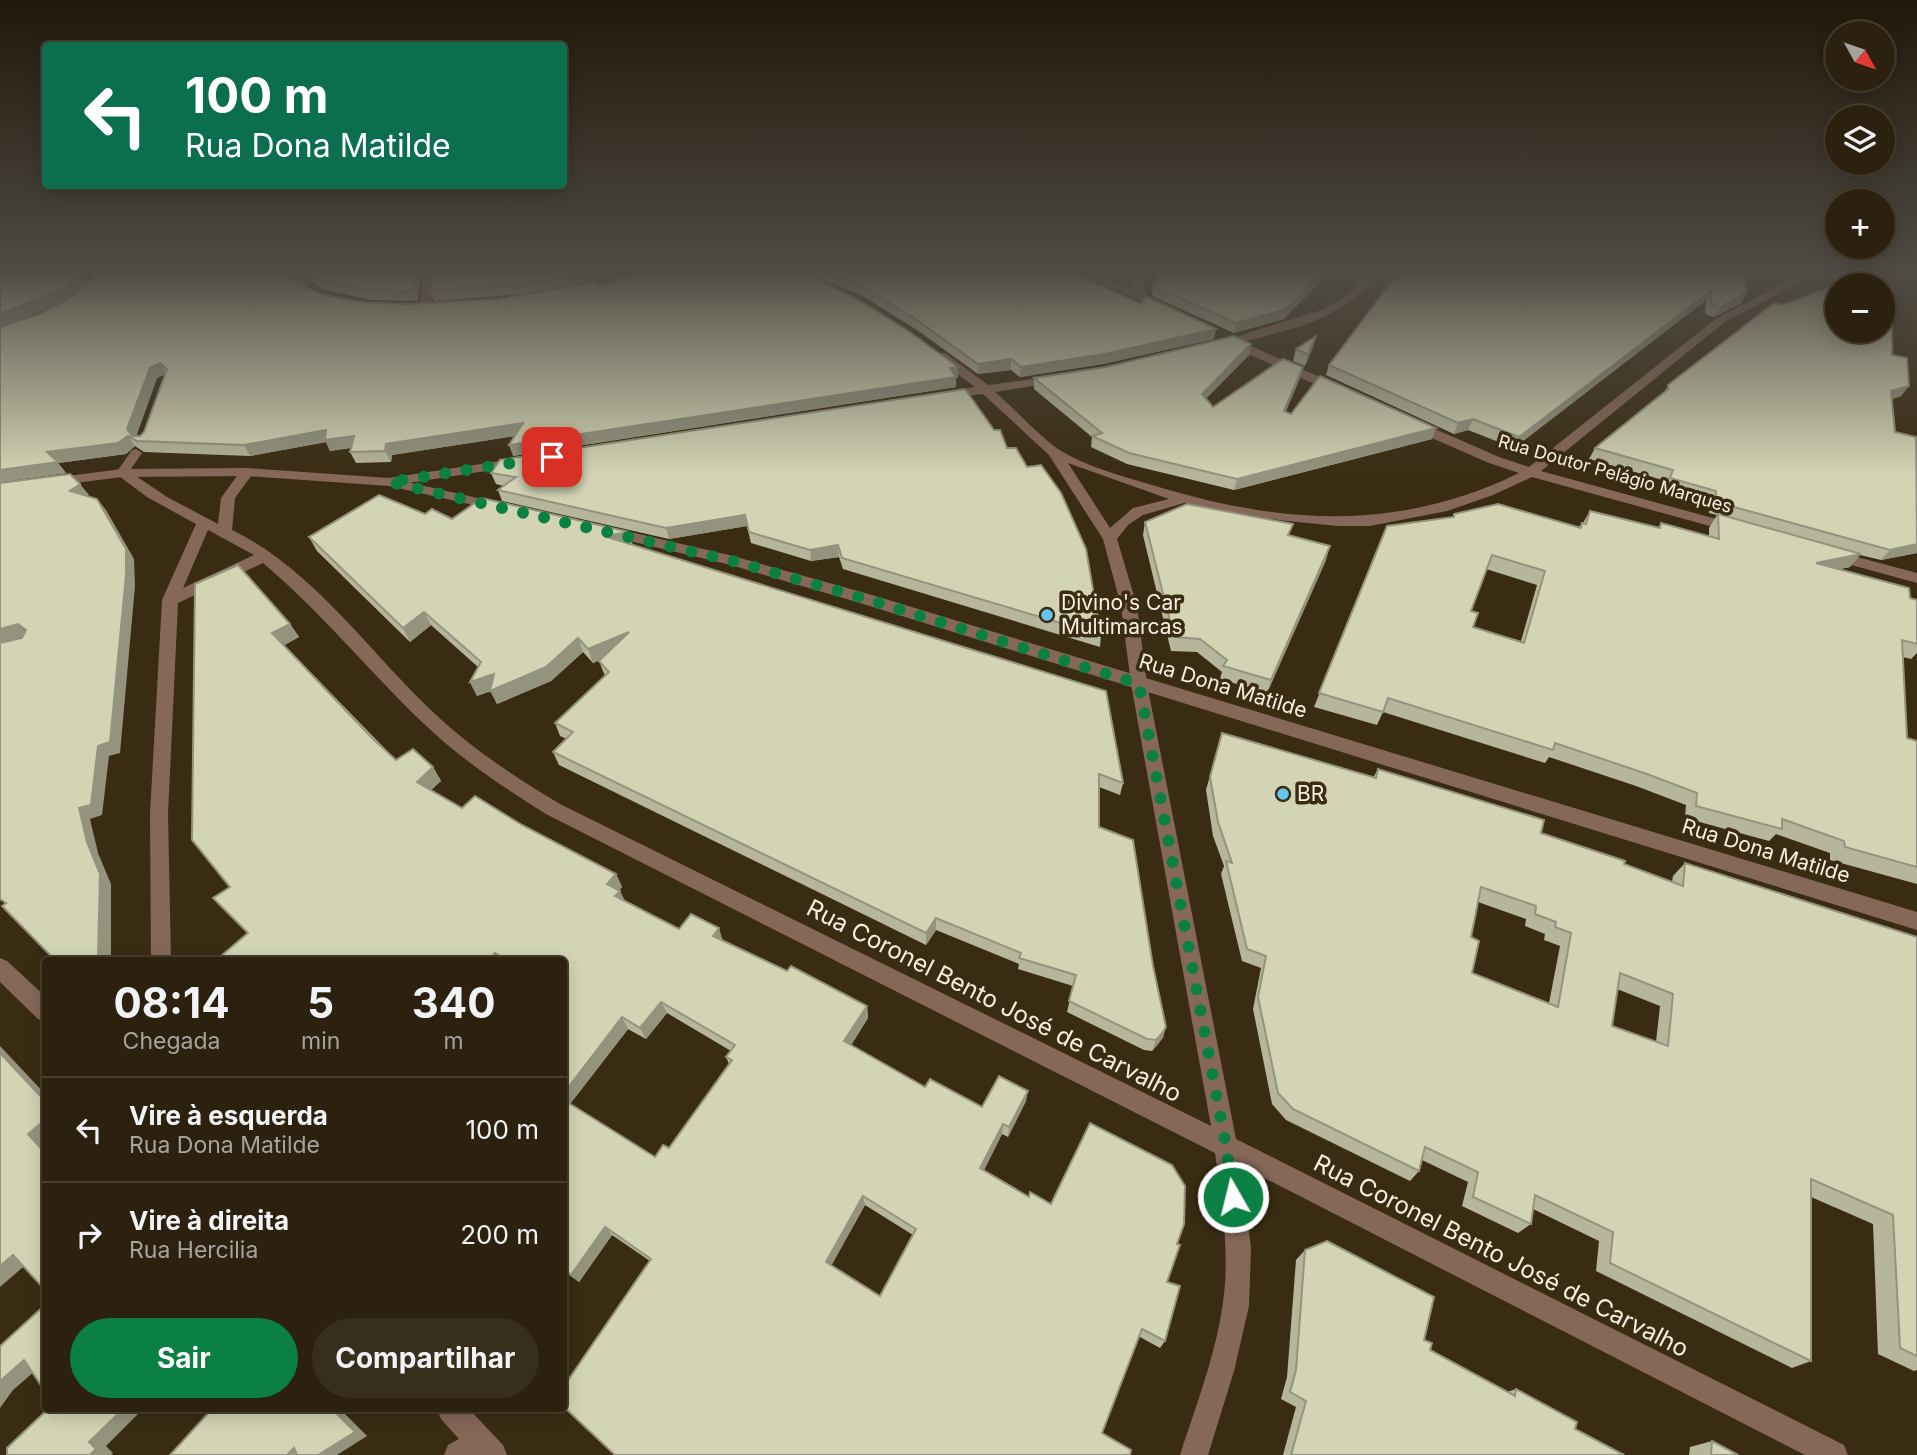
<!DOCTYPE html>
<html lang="pt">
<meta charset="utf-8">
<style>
:root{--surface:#2c210e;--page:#382e1c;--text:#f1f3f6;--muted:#a6a39e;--line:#483e2e;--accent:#0b8043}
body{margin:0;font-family:Inter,sans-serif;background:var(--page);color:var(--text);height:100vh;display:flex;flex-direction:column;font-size:26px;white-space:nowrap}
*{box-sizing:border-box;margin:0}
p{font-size:23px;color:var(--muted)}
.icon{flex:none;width:38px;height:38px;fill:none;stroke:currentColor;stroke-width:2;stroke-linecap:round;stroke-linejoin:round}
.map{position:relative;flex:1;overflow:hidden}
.details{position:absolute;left:42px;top:957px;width:525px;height:455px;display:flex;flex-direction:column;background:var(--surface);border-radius:7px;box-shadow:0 4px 18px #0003,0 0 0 2px var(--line)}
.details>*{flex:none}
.hud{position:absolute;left:42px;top:42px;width:525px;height:147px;border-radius:7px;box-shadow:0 4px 18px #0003,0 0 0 2px var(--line);background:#0b6e4f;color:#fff;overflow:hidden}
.needle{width:46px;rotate:130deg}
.fabs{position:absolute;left:1825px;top:21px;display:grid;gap:14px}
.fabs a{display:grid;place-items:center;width:70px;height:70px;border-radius:50%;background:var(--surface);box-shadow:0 4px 18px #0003,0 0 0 2px var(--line);font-size:35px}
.pin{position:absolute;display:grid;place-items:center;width:60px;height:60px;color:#fff;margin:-30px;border-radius:14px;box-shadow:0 4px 10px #0006}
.me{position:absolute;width:77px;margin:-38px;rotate:352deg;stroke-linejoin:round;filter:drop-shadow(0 0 5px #0008)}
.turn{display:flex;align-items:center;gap:24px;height:147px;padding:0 28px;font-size:32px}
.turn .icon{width:91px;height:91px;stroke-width:2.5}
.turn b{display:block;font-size:49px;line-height:60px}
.eta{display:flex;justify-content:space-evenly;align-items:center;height:119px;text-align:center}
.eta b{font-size:42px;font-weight:700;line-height:49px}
.button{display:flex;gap:14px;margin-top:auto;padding:14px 28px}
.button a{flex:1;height:80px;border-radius:42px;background:var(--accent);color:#fff;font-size:28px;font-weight:700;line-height:80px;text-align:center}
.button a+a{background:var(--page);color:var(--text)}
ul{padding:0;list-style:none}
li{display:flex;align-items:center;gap:21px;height:105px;padding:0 28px;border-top:2px solid var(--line)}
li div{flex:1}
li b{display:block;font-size:26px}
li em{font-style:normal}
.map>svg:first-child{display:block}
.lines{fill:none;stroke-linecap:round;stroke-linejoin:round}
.service{fill:#866858;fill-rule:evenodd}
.minor{fill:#866858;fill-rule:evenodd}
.tertiary{fill:#866858;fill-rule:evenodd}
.wall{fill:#b5b69b;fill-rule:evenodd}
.shaded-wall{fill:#94947e}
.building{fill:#d3d4b4;stroke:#94947e;stroke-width:2;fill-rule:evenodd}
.route{stroke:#0b8043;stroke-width:12;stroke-dasharray:0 21.6}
.poi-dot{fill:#67c4ef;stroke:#3a2c13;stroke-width:2.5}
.labels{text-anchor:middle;stroke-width:7;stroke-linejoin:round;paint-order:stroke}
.far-street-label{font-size:18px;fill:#f7eedf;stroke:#3a2c13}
.poi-label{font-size:21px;fill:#f7eedf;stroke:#3a2c13;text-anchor:start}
.street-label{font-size:21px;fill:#f7eedf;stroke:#3a2c13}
.near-street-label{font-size:24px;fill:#f7eedf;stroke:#3a2c13}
</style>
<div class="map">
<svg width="1917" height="1455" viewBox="0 0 1917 1455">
<rect width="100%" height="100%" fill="#3a2c13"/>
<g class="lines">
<polygon class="service" points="136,449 142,453 126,476 118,476 116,473 132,450"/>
<g class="minor">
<polygon points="283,272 294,272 313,290 326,295 320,298 305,294"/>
<polygon points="424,272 434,272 431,308 425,311 419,308"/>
<polygon points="642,272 660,272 580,294 574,291"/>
<polygon points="1079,272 1093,272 1134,291 1129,272 1139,272 1147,296 1170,308 1160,310"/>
<path d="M1368 272H1379C1344 319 1297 328 1242 342L1342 387V393H1334L1229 345 1219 348 1213 344 1324 309 1353 291Z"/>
<path d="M1807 272H1821L1726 321 1541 471 1738 525 1740 528 1738 531H1728L1532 477 1493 495 1447 511 1370 526H1338L1278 520 1184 503 1143 515 1128 525 1117 539 1137 606 1147 684 1236 1139 1844 1445 1848 1455H1805L1241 1166 1251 1249 1249 1306 1234 1371 1208 1455H1180C1198 1399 1221 1342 1225 1283 1228 1239 1221 1196 1215 1153L546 814C503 787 459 758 422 722 368 670 321 612 263 563L178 603 168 814 171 961H151L150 814 162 600 196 524 147 497 115 473 122 469 127 470 167 497 218 524 221 498 242 469 247 468 254 472 235 498 232 530C314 570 369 652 434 713 472 749 515 777 560 804L1211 1126 1131 684 1121 606 1103 539 1049 455 983 394 940 399V393L975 387 937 359V353H945L988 385 1062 375V381L1058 382 995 392C1016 410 1036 433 1058 449 1084 466 1122 476 1152 485 1280 524 1396 533 1519 473L1489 463 1409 428V422H1419L1499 457 1529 467 1718 317ZM1068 463 1169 499 1133 508 1110 528ZM208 530 254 555 183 588Z"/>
<polygon points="519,458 526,462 524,465 389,486 382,482 389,478"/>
<polygon points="1831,550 1917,573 1917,583 1826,558 1824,555"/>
<polygon points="0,958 7,961 46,997 46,1022 38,1019 0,982"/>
<polygon points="437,1409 469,1409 503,1445 507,1455 444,1455 448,1445 459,1439 441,1419"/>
</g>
<g class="tertiary">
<polygon points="247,468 389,478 500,503 507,507 500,511 389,486 247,476 122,477 52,486 45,482 52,478 122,469"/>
<polygon points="609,527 733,556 872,595 1917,912 1917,930 860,603 731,565 604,535 602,532"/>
</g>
</g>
<g class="wall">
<path d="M0 272 88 283H294L324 295 362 302 406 304 498 299 534 293 434 301 430 291 432 272 599 280 570 287 599 286 958 377 956 378V387L513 456 515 436 392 455 391 462 356 463 350 452 351 448 330 451 326 442 250 456 144 452 135 446 126 454 58 463 66 473 0 482ZM82 288 73 297 39 314 9 324 70 299ZM165 374 144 432 140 436H136L157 378Z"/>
<polygon points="298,272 421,272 418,301 370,300 322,289"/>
<polygon points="800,272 1072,272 1214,339 1103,364 1020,377 1011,370 978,374 917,330 861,295 805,273"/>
<polygon points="1155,272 1330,272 1284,319 1234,333 1152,296 1153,286 1158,279"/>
<polygon points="1401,272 1743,272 1747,292 1741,303 1714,317 1705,314 1706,300 1514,448 1468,430 1454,434 1326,375 1329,365 1399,277"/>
<path d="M1836 276 1892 355 1901 396 1892 399 1895 432 1917 553 1881 560 1860 555 1850 567 1840 569 1917 600V653L1911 659 1903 657 1907 738 1917 741V884L1830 860V853L1776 834 1769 841 1685 818 1686 805 1636 786 1549 757 1545 763 1383 712 1377 725 1314 707 1387 526 1579 527 1582 523H1583L1590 511 1658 528 1661 523 1709 537V528L1717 515 1709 513V501L1664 489 1666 481 1589 459 1595 448 1665 391 1668 385 1783 305 1830 288ZM1486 569 1537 585 1521 641 1473 627 1471 611Z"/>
<polygon points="1316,336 1313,347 1305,366 1293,361 1296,349"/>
<polygon points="1251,344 1249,355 1206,398 1213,407 1300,378 1286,411 1291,414 1432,439 1234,490 1127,464 1091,447 1092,437 1034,389 1034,378"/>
<polygon points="1007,448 1101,635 1100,647 843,569 839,557 811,561 751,543 747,526 669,539 502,501 498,490 504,486 496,484 491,473"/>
<polygon points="425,514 452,519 633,545 1123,783 1120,795 1099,787 1099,827 1153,966 1166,1027 1159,1043 1152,1051 1144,1050 1067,1012 1073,986 1018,969 1019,964 936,930 926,945 559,765 553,752 567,739 560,736 555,723 605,676 599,661 600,660 593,663 583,652 551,681 497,704 491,691 477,696 470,682 478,667 431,625 410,642 317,551 309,537"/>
<polygon points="1145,522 1289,536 1326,560 1267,693 1220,679 1222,672 1197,652 1171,651 1143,535"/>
<path d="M290 624 299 637 284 645 396 760 433 767 441 781 431 790 462 808 522 825 616 874 622 887 619 890 625 901 679 929 723 940 787 971 867 1006 868 1018 851 1045 925 1087 982 1107 1026 1101 1008 1137 1002 1134 984 1170 1029 1197 1177 1244 1167 1282 1165 1341 1160 1348 1140 1337 650 1261 612 1235 579 1282 564 1271V961H215L248 933 230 887 192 840ZM667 1013 731 1051 726 1057 729 1064 669 1148 655 1157 570 1104 628 1029 646 1039ZM865 1205 913 1235 880 1296 831 1265Z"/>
<path d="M1222 733 1373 778 1378 769 1541 833 1672 882 1673 876 1685 863 1917 937V1370L1914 1371 1878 1354 1873 1224 1811 1197V1361L1792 1368 1596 1271 1599 1241 1533 1209 1531 1224 1518 1233 1462 1206 1468 1182 1422 1160 1419 1171 1410 1181 1286 1120 1272 1104 1253 1009 1261 968 1242 961 1221 874 1224 866 1213 836 1206 790ZM1478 902 1526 919 1525 926 1545 934 1544 940 1560 946 1549 1003 1472 973 1471 937ZM1617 989 1660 1006 1656 1042 1612 1026Z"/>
<polygon points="1305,1250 1424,1340 1430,1350 1507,1392 1516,1389 1575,1429 1624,1455 1283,1455 1296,1407 1281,1399 1287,1377 1296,1260"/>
<polygon points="1712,1441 1738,1455 1689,1455 1690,1447"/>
</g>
<g class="shaded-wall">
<polygon points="81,272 89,272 87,284 70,299 0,328 0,314"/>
<polygon points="416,272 421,272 418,301 414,291"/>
<polygon points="586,272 598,272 599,280 551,291 548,281"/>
<polygon points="1323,272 1330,272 1284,319 1234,333 1236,323"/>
<polygon points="1836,272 1848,272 1830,278 1833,273"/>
<polygon points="1712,290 1706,300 1514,448 1519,437"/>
<polygon points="1747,292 1741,303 1714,317 1720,307"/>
<polygon points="1216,329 1214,339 1103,364 1020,377 1021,367"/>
<polygon points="1316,336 1313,347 1305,366 1308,355"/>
<polygon points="1251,344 1249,355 1200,405 1202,394"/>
<polygon points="1011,359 1011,370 978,374 978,364"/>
<polygon points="160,363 166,374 157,378 135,440 127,429 150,368"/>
<polygon points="958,367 958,377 956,378 956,387 513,456 509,445"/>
<polygon points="1303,367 1300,378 1281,422 1284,411"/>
<polygon points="1909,386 1901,396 1883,402 1891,391"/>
<polygon points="1473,419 1468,430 1454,434 1458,423"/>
<polygon points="523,423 527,434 392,455 391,462 385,451 386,444"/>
<polygon points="1436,428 1432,439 1234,490 1237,479"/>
<polygon points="326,430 354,436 359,446 330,451 326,442 250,456 244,445"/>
<polygon points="128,436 135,446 126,454 58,463 66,473 0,482 0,470 47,452"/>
<polygon points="80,484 89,495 78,501 70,491"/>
<polygon points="97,499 106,510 134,559 135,586 120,753 109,756 102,815 90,819 98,853 111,884 111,961 92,961 87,842 79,808 98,746"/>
<polygon points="745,515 747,526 669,539 666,528"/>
<polygon points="629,532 633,545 604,536"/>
<polygon points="1917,544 1917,553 1881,560 1890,550"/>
<polygon points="838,545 839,557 811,561 810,550"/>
<polygon points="1330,546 1326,560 1267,693 1271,680"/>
<polygon points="1861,554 1850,567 1806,576 1816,563"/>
<polygon points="424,612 431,625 410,642 403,628"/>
<polygon points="18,624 29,635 0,643 0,629"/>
<polygon points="290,624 299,637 281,647 272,633"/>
<polygon points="629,632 633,646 593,663 588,649"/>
<polygon points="578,638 583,652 551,681 497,704 490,691 492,690 477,696 470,682"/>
<polygon points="433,767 441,781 425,795 417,782"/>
<polygon points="616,874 622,887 613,897 607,884"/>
<polygon points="620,891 626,903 615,896"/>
<polygon points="936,918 936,930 926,945 926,933"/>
<polygon points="719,928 723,941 713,936"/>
<polygon points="495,953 500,961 487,961"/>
<polygon points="661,1002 667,1013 646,1039 640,1028"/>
<polygon points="867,1006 868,1018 847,1052 844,1041"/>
<polygon points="622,1017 628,1029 567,1108 564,1102 564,1093"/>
<polygon points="1166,1027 1163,1038 1152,1051 1156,1040"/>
<polygon points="0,1046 46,1095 46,1102 0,1053"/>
<polygon points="1028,1091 1026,1101 1008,1137 1009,1127"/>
<polygon points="46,1119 46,1140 43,1142 46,1145 46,1154 28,1134"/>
<polygon points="1003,1124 1002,1134 980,1178 980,1168"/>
<polygon points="863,1196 865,1205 829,1270 826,1262"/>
<polygon points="605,1227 612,1235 579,1282 571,1275"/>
<polygon points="13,1255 30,1261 0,1287 0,1266"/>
<polygon points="24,1360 42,1365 13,1390 0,1408 0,1381"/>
<polygon points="123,1409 143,1409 106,1446 113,1453 111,1455 90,1455 89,1442"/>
<polygon points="332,1409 340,1409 367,1436 337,1455 318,1455"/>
<polygon points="294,1448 304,1455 287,1455"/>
</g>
<g class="building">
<polygon points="0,272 81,272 81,274 63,289 0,314"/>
<path d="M95 272H285L294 283 324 295 362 302 406 304 498 299 598 282 599 286 648 273V272H798L811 276 864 303 910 332 958 367 950 368 956 377 509 445 523 423 386 444 385 451 350 452 354 436 325 440 326 430 244 445 137 441 128 436 118 443 47 452 58 462 0 470V327L39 314 73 297 95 275ZM160 363 167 369 144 432 140 436H132L127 429 150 368Z"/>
<polygon points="307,272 416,272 414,291 365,290 317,279"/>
<polygon points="432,272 586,272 548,281 430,291"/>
<polygon points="827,272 1072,272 1141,304 1146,296 1216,329 1105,354 1021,367 1011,359 978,364 917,320 860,285"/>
<polygon points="1161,272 1323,272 1286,309 1236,323 1153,286 1161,273"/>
<polygon points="1406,272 1743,272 1747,292 1720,307 1710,303 1712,290 1519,437 1473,419 1458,423 1329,365 1389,285"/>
<polygon points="1836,276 1883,285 1838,285 1838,331 1883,331 1883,285 1892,287 1892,355 1907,358 1909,386 1891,391 1895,432 1916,437 1917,544 1890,550 1716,502 1716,491 1670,478 1673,470 1595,448 1668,389 1668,385 1774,303 1783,305 1836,285"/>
<polygon points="1234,336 1251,344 1202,394 1213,407 1283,359 1303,367 1284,411 1291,414 1320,376 1436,428 1237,479 1129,453 1092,436 1102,433 1034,378 1106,367"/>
<polygon points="1316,336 1308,355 1296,349"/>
<polygon points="965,389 994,430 1000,430 1007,448 1016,448 1027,467 1041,465 1061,493 1086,549 1101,635 842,558 838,545 810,550 749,532 745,515 666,528 498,490 516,477 491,473 500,460"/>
<polygon points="70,474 80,484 70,491 97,499 126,549 126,575 110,742 98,746 91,805 79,808 87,842 100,874 98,957 92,961 56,961 2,906 6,903 0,899 0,643 22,638 26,630 18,624 0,629 0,483"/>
<polygon points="379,495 425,514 432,509 452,519 482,498 629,532 604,536 1106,691 1123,783 1099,774 1099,827 1133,840 1153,966 1166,1027 1163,1032 1156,1040 1147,1039 1069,1001 1076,975 1019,958 1021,953 936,918 926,933 553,752 573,732 555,723 609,672 599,661 629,632 588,649 578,638 546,667 490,691 494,674 470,682 481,662 424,612 403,628 309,537"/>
<polygon points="1187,504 1293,524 1288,535 1330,546 1271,680 1223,666 1227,660 1200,639 1174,637 1145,522"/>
<path d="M1498 504 1581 528 1582 523 1586 524 1590 511 1660 528 1661 523 1719 539 1718 514 1861 554 1816 563 1909 588 1910 598 1917 600V644L1902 640 1907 738 1917 741V867L1845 847 1844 841 1782 819V829L1696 806 1697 793 1647 774 1555 743 1553 750 1388 698 1383 712 1319 693 1387 526 1454 517V514ZM1492 555 1545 571 1524 643 1473 627 1478 613 1471 611Z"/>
<path d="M238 565 290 624 272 633 372 738 396 760 413 749 433 767 417 782 462 808 475 796 522 825 616 874 607 884 620 891 615 896 679 929 691 914 719 928 713 936 787 971 791 966 867 1006 844 1041 925 1087 930 1079 982 1107 999 1076 1028 1091 1009 1127 1003 1124 980 1168 1029 1197 1030 1192 1051 1204 1090 1123 1172 1165 1185 1186 1184 1224 1177 1244 1180 1245 1167 1282 1180 1286 1165 1341 1142 1329 1102 1433 1131 1450 1130 1455H615L564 1407V1386L651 1259 605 1227 571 1275 564 1269V1100L655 1157 663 1145 669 1148 732 1060 726 1057 735 1045 661 1002 640 1028 622 1017 564 1093V961H508L495 953 487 961H215L248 933 213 898 230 887 192 840 195 584ZM863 1196 916 1229 880 1296 826 1262Z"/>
<path d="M1222 733 1376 778 1378 769 1544 820 1541 833 1625 861 1624 864 1683 886 1685 863 1917 937V1356L1900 1348 1893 1215 1811 1179V1361L1610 1263 1613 1232 1535 1195 1531 1224 1473 1197 1478 1172 1425 1147 1419 1171 1293 1109 1278 1093 1258 997 1266 956 1247 949 1226 861 1232 863 1218 822 1210 777ZM1481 887 1536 906 1535 914 1556 922 1555 927 1571 933 1558 1007 1472 973 1479 941 1471 937ZM1620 973 1673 994 1668 1046 1612 1026Z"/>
<polygon points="0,1053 46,1102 46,1119 28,1134 46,1154 46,1291 13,1255 0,1266"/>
<polygon points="1327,1241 1434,1297 1424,1340 1432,1343 1430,1350 1515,1396 1516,1389 1577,1422 1575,1429 1624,1455 1291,1455 1306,1401 1290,1392 1296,1370 1305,1250"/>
<polygon points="46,1304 46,1393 24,1360 0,1381 0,1346"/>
<polygon points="48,1409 123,1409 89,1442 96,1449 90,1455 7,1455 7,1448"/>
<polygon points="212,1409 332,1409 355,1432 318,1455 297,1455 294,1448 287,1455 170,1455"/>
<polygon points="1712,1441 1738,1455 1711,1455"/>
</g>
<linearGradient id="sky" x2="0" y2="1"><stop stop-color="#20180a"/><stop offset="0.57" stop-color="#4f4b44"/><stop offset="1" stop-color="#4f4b44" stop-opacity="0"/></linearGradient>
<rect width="1917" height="476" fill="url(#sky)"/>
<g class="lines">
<polyline class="route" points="552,457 389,482 733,561 866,599 1139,684 1226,1146 1233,1197"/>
</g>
<g class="poi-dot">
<circle cx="1047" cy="615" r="7"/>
<circle cx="1283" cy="794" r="7"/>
</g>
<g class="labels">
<g class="far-street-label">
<text transform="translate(1615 474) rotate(16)" y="6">Rua Doutor Pelágio Marques</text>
</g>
<g class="poi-label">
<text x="1061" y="610">Divino's Car<tspan x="1061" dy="24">Multimarcas</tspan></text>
<text x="1297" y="801">BR</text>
</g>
<g class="street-label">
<text transform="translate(1223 686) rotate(17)" y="7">Rua Dona Matilde</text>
<text transform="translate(1766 851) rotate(17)" y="7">Rua Dona Matilde</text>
</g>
<g class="near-street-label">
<text transform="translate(994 1001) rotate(27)" y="8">Rua Coronel Bento José de Carvalho</text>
<text transform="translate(1501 1256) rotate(27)" y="8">Rua Coronel Bento José de Carvalho</text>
</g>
</g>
</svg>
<div class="fabs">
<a><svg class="needle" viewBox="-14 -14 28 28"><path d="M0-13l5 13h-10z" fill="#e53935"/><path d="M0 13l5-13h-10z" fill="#a6a39e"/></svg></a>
<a><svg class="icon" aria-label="layers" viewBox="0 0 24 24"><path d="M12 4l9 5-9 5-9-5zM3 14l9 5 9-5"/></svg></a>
<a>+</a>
<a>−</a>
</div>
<div class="pin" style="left:552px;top:457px;background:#d93025"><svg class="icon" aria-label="arrive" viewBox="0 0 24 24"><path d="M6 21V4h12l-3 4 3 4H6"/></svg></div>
<svg class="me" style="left:1233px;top:1197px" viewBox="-20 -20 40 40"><circle r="17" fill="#0b8043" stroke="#fff" stroke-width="3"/><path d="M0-11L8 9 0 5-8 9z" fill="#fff"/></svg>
<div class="hud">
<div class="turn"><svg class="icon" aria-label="left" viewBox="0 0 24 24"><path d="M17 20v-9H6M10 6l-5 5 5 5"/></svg><div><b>100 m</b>Rua Dona Matilde</div></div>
</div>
<section class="details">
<div class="eta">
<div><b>08:14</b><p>Chegada</p></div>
<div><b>5</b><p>min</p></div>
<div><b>340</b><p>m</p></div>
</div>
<ul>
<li><svg class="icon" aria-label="left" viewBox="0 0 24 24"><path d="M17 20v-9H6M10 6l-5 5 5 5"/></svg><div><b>Vire à esquerda</b><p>Rua Dona Matilde</p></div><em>100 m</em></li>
<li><svg class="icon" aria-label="right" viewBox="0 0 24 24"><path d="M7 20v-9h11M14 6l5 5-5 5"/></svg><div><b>Vire à direita</b><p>Rua Hercilia</p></div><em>200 m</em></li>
</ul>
<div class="button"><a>Sair</a><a>Compartilhar</a></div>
</section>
</div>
